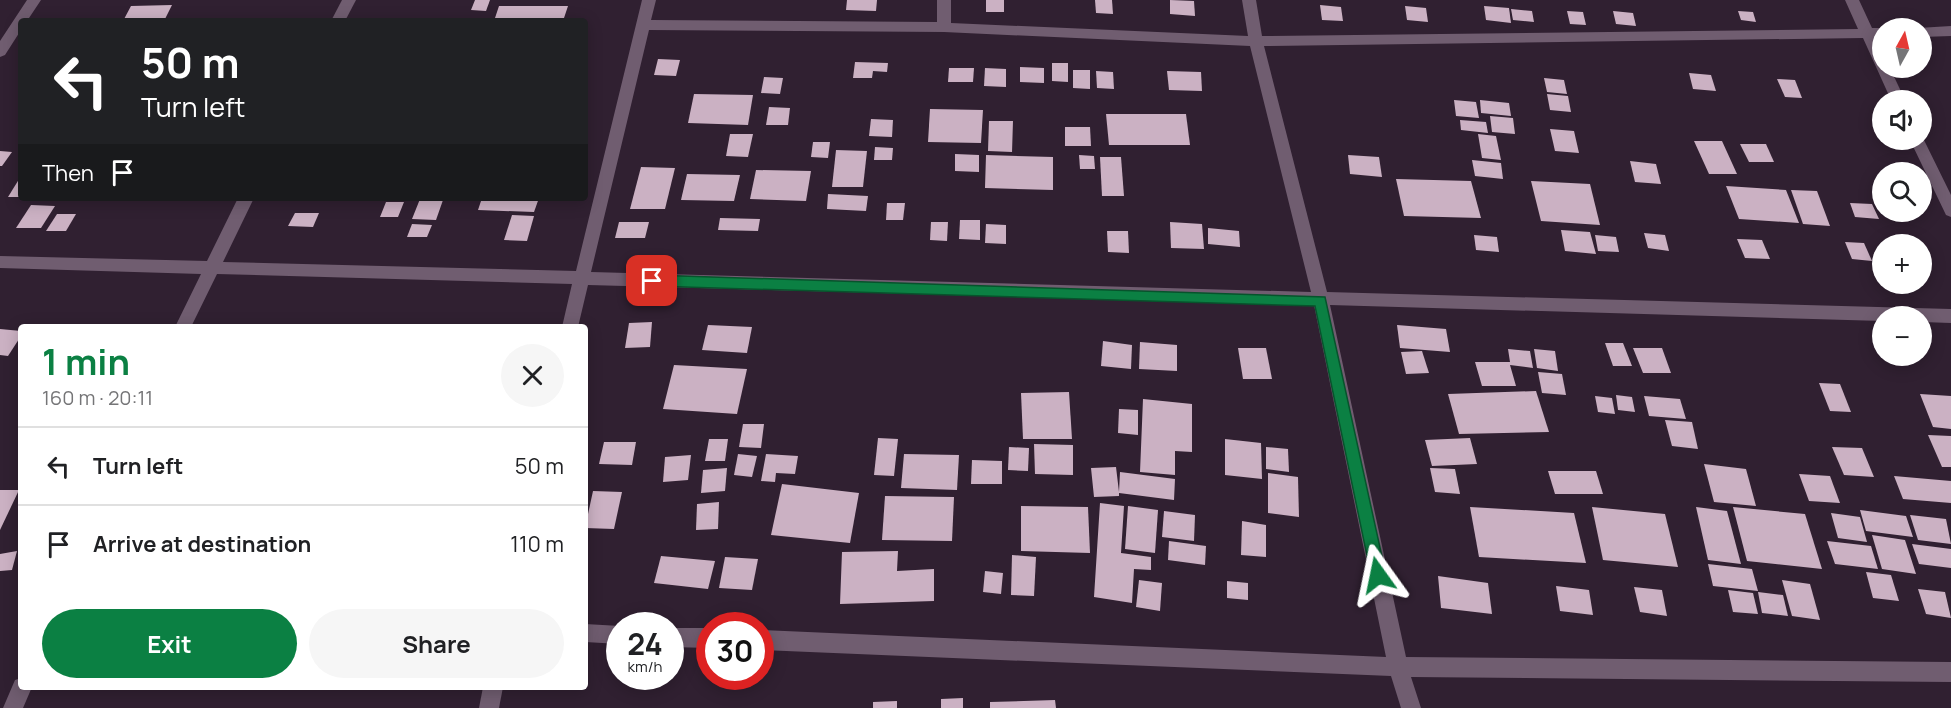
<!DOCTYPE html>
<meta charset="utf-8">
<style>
:root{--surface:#fff;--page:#f6f6f6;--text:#202124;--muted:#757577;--line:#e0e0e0;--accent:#0b8043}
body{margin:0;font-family:Manrope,sans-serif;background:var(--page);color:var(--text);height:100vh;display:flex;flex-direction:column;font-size:22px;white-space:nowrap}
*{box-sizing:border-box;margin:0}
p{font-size:20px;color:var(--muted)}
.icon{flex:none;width:33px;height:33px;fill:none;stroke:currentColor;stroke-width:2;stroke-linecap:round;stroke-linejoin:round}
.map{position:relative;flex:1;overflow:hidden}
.panel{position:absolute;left:18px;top:324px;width:570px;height:366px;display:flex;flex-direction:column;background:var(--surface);border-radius:6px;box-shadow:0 3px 15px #0003}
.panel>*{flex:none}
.banner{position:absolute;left:18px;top:18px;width:570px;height:183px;border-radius:6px;box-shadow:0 3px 15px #0003;background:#202124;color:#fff;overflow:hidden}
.needle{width:39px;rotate:8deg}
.buttons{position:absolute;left:1872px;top:18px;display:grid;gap:12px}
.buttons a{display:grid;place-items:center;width:60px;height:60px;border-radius:50%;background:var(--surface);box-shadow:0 3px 15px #0003;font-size:30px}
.speed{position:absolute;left:606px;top:612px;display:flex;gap:12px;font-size:30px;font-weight:700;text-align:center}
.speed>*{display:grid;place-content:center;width:78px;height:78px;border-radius:50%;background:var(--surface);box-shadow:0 3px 15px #0003;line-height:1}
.speed small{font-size:15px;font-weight:400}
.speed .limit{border:9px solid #d22;background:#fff;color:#111}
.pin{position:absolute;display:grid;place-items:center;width:51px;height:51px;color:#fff;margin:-26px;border-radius:12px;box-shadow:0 3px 9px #0006}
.me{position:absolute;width:66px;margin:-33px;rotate:348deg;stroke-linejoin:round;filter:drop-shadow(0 0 4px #0008)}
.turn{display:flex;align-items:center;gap:21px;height:126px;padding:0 24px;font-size:27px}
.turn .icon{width:78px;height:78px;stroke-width:2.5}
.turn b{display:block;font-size:42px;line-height:51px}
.then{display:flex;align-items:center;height:57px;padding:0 24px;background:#0003;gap:12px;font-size:22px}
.round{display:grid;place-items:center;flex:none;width:63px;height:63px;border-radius:32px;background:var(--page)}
.headline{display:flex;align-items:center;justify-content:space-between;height:102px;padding:0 24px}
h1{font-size:36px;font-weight:700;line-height:45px;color:var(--accent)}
.cta{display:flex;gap:12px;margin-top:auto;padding:12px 24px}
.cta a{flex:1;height:69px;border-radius:36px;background:var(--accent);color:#fff;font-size:24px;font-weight:700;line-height:69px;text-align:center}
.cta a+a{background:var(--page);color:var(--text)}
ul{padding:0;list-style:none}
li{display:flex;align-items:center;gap:18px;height:78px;padding:0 24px;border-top:2px solid var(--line)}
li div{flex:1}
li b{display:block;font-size:22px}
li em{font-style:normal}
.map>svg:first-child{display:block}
.building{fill:#cbb1c3}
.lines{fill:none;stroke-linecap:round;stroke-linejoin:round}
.minor{fill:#705d70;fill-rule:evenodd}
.route{fill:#0b8043;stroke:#07532c;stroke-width:1.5}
</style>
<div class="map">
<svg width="1951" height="708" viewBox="0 0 1951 708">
<rect width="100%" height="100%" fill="#302031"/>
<g class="building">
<polygon points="475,0 490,0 486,11 471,10"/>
<polygon points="847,0 877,0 876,11 846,10"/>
<rect x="986" y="0" width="18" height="12"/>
<polygon points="1095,0 1112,0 1113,14 1096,13"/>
<polygon points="1170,0 1194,1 1195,16 1170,14"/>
<polygon points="172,5 164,21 123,21 131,6"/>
<polygon points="1320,5 1341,7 1343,21 1322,20"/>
<polygon points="499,6 568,6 563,21 494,21"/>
<polygon points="1405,6 1426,8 1428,22 1407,20"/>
<polygon points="1484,6 1509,8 1511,23 1486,20"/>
<polygon points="1511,9 1532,11 1534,22 1513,20"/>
<polygon points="1567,11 1583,12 1586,25 1570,24"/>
<polygon points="1613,11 1633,13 1636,26 1616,24"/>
<polygon points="1738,11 1753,12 1756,22 1741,20"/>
<polygon points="658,59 680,60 676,76 654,75"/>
<polygon points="855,62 888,63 887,72 873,71 872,78 853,78"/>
<polygon points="1052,63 1068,63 1068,82 1052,81"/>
<polygon points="1020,67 1044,68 1044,83 1020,82"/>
<polygon points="949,68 974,68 973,82 948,82"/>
<polygon points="985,68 1006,69 1006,87 984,86"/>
<polygon points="1073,70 1090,70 1090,89 1073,88"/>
<polygon points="1096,71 1113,72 1114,89 1097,88"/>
<polygon points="1167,71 1201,72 1202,91 1169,90"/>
<polygon points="1689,73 1711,75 1716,91 1693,89"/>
<polygon points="764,77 783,78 780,94 761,93"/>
<polygon points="1544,78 1564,80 1567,94 1547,92"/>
<polygon points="1777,79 1795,80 1802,98 1785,97"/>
<polygon points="694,94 753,95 748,125 688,123"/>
<polygon points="1547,94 1568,96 1571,112 1550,110"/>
<polygon points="1454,100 1476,102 1479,118 1456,116"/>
<polygon points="1480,100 1509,103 1511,116 1481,113"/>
<polygon points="769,107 790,108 788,125 766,125"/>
<polygon points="930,109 983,110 981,143 928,142"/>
<polygon points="1106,114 1186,114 1190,145 1109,145"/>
<polygon points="1490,116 1513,118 1515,134 1492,132"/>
<polygon points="871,119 893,120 892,137 869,136"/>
<polygon points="1460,120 1486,122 1488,133 1461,130"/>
<polygon points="989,121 1013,121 1012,152 988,151"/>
<polygon points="1065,127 1090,127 1091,146 1065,146"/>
<polygon points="1550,129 1574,131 1579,153 1555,151"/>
<polygon points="730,134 753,134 748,157 726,156"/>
<polygon points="1478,134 1496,136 1501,160 1482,158"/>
<polygon points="1694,141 1722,141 1737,174 1709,174"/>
<polygon points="813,142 830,142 828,158 811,157"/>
<polygon points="1740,144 1766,144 1774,162 1749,162"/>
<polygon points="875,147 893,148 892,160 874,160"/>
<polygon points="836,150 867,151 863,187 832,187"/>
<polygon points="0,151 12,152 2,166 0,166"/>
<polygon points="955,154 979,155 979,172 955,171"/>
<polygon points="986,155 1053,157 1053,190 985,188"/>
<polygon points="1079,155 1094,156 1095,169 1080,169"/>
<polygon points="1348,155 1379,157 1382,177 1350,174"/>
<polygon points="1100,157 1121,157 1124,196 1102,196"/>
<polygon points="1472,160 1501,163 1503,179 1475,176"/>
<polygon points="1630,161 1656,164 1661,184 1635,182"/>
<polygon points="641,167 675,168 665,209 630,209"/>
<polygon points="756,170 811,171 806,201 750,199"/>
<polygon points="687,174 740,175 734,201 681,200"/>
<polygon points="21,176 21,197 8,197"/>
<polygon points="1396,179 1471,181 1481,218 1404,216"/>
<polygon points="1531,181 1590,184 1600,225 1541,221"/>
<polygon points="1726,186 1786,190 1799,223 1739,219"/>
<polygon points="1791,190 1817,191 1830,226 1803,224"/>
<polygon points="828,194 868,196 866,211 827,209"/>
<polygon points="482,198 539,198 534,212 478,210"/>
<polygon points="420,199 443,200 436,220 412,219"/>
<polygon points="386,202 404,202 398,217 380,217"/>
<polygon points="887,203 905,203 903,220 886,220"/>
<polygon points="1850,203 1872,204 1879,219 1855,217"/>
<polygon points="31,205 55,206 41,228 16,228"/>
<polygon points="295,213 319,213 313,227 288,226"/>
<polygon points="57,214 76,214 66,231 46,231"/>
<polygon points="512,215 534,216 527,241 504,240"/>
<polygon points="720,218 760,219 758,231 718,230"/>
<polygon points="960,220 980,220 980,240 959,239"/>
<polygon points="619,222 649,222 645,238 615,238"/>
<polygon points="931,222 948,222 947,241 930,240"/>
<polygon points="1170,222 1202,224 1204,249 1171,248"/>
<polygon points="412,224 432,225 427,237 407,237"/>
<polygon points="986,224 1006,225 1006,244 985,243"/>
<polygon points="1208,228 1239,231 1240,247 1208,244"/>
<polygon points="1561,230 1590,232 1596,254 1565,251"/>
<polygon points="1107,231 1128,231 1129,253 1108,252"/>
<polygon points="1644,233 1665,235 1669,251 1648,248"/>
<polygon points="1474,235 1497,237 1499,252 1476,250"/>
<polygon points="1595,235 1616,237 1619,252 1598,251"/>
<polygon points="1737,239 1762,240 1770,259 1745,258"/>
<polygon points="1845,242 1864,243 1872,261 1852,259"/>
<polygon points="652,322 650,347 625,348 629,323"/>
<polygon points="708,325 752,327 747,353 702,350"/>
<polygon points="1397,325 1446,329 1450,352 1400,348"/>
<polygon points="0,329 21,331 21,336 8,356 0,355"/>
<polygon points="1103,341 1132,345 1131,369 1101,366"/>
<polygon points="1140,342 1177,345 1177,371 1139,369"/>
<polygon points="1605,343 1623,343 1632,366 1613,366"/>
<polygon points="1238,348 1266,348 1272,379 1243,379"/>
<polygon points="1633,348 1662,348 1671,373 1643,373"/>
<polygon points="1508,349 1530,351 1533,368 1510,365 1516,386 1482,386 1475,362 1510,362"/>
<polygon points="1534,349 1555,351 1558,371 1537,368"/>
<polygon points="1422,351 1429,373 1406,374 1401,352"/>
<polygon points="674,365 747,369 737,414 663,409"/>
<polygon points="1538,372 1562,374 1566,395 1542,393"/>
<polygon points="1819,383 1840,384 1851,412 1830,411"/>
<polygon points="1536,391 1549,432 1459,434 1448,394"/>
<polygon points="1069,392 1072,439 1023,439 1021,393"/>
<polygon points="1920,394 1951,396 1951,429 1933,427"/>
<polygon points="1616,395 1632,397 1635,412 1618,410"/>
<polygon points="1595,396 1612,398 1615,414 1598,412"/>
<polygon points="1644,396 1680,399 1686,419 1649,416"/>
<polygon points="1143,399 1192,404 1192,452 1175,451 1175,475 1140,472"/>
<polygon points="1119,409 1138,410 1138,435 1118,433"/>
<polygon points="1665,420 1692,422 1698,449 1672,446"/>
<polygon points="743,424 764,424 761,448 739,447"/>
<polygon points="1928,435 1951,436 1951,467 1942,467"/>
<polygon points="878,438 898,439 894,476 874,475"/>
<polygon points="1470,438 1477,464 1432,466 1425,440"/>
<polygon points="709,439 728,439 725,461 705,461"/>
<polygon points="1225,439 1261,443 1262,479 1225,475"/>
<polygon points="604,442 636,442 632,465 599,464"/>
<polygon points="1034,444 1073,445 1073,475 1035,474"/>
<polygon points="1009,447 1029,448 1028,471 1008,470"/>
<polygon points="1266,447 1288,449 1289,472 1266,469"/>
<polygon points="1832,447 1862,448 1874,477 1844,475"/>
<polygon points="738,454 757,456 752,477 734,475"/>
<polygon points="766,454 798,456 795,474 776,473 775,482 761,481"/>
<polygon points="904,454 959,455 957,490 901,488"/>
<polygon points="691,455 688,480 663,482 665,457"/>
<polygon points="972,460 1002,461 1002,484 971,484"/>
<polygon points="1704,464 1746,469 1756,506 1714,502"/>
<polygon points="1116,467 1119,492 1120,472 1175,479 1174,500 1119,493 1119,496 1094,497 1091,468"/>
<polygon points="727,468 725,491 701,493 703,470"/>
<polygon points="1430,468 1455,469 1460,494 1435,492"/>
<polygon points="1548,471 1596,471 1603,494 1555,494"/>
<polygon points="1268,473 1298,477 1299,517 1268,513"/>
<polygon points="1799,474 1830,476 1840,503 1809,501"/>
<polygon points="1894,476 1951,481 1951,503 1903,499"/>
<polygon points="782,484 859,493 850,543 771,535"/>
<polygon points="0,490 19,490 0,530"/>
<polygon points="593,491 622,492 614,529 585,528"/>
<polygon points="885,496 954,497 952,541 882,540"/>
<polygon points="719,502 718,529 696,530 697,504"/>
<polygon points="1100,503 1124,506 1121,553 1151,557 1151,570 1134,569 1132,603 1094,597"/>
<polygon points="1021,506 1088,507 1090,553 1021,551"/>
<polygon points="1128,506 1158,510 1155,553 1125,549"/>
<polygon points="1470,507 1574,513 1586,563 1479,557"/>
<polygon points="1592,507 1665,514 1678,567 1603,560"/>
<polygon points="1696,507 1727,511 1741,564 1708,560"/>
<polygon points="1733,507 1805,514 1822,569 1747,561"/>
<polygon points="1860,510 1906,516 1913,537 1866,531"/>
<polygon points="1164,511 1195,515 1194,541 1162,537"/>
<polygon points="1831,513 1860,517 1867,542 1838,538"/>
<polygon points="1910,515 1946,519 1951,544 1918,540"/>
<polygon points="1242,521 1266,525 1266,557 1241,555"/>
<polygon points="1872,535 1905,540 1916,574 1882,569"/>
<polygon points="1169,541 1206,546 1205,565 1168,560"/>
<polygon points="1827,541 1871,546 1878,569 1835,564"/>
<polygon points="1912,544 1951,549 1951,568 1919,564"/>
<polygon points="17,551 12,570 0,571 0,554"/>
<polygon points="898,551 897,571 934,569 934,601 840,604 842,552"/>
<polygon points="1012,555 1036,557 1034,596 1011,595"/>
<polygon points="661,556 715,561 708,589 654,583"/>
<polygon points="725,557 758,559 752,590 719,588"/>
<polygon points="1708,564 1752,569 1758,591 1713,586"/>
<polygon points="985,571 1003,573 1001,594 983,592"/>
<polygon points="1866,572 1891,575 1899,601 1873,598"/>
<polygon points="1438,576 1488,583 1492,614 1441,608"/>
<polygon points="1139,580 1162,583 1160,611 1136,607"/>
<polygon points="1782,580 1810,584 1820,620 1792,616"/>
<polygon points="1227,581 1248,583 1248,600 1227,598"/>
<polygon points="1556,586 1589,590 1593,615 1560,611"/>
<polygon points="1634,587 1662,590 1667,616 1640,612"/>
<polygon points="1918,589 1945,592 1951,618 1926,614"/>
<polygon points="1728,590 1753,593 1758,614 1733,612"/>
<polygon points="1758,592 1783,595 1788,616 1762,613"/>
<polygon points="963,698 963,708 941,708 941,699"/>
<polygon points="1055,700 1056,708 990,708 990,702"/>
<polygon points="897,701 897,708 873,708 873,702"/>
</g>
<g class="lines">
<g class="minor">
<polygon points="27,0 41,0 27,21 21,21 21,30 5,55 0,57 0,41"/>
<polygon points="342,0 356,0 345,21 331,21"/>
<path d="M642 0H656L651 20 937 22V0H951V23L1248 36 1242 0H1256L1262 36 1858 29 1845 0H1859L1872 28H1883L1882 38H1876L1882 51V68H1890L1905 100H1891L1863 38 1264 46 1327 292 1951 309V323L1922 322V316H1882V321L1330 305 1406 657 1951 662V682L1411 677 1421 708H1401L1391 676 760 650V630L1386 657 1314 305 588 285 578 327H562L572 284 217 274 191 327H175L201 274 0 268V256L207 261 238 198H254L223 262 576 271ZM649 30 944 32 1250 46 1311 292 591 272Z"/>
<polygon points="1951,26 1951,36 1922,37 1922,28 1918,28"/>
<polygon points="1922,136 1951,195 1951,217 1946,215 1910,140 1922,140"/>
<polygon points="585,624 620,626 620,644 585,642"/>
<polygon points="670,628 710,628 710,648 670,647"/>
<polygon points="21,678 21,687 32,687 23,708 3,708 15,680"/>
<polygon points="483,687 503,687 499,708 479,708"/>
</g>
</g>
<polygon class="route" points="652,275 1325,297 1386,575 1384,580 1378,583 1373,580 1371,575 1315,306 652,286 646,281"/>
</svg>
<div class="buttons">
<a><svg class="needle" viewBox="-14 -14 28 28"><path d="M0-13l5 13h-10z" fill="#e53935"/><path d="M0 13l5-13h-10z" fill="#757577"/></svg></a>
<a><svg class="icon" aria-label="sound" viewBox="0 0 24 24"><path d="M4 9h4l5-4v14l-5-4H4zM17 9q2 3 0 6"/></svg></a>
<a><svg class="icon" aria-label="search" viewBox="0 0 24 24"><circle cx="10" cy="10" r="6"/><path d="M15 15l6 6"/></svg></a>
<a>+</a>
<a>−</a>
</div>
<div class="speed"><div>24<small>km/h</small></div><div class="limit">30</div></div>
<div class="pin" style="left:652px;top:281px;background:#d93025"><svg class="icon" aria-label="arrive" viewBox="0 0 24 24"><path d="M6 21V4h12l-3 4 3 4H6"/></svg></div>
<svg class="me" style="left:1378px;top:575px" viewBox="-20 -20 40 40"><path d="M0-17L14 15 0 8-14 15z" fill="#0b8043" stroke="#fff" stroke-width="4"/></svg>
<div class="banner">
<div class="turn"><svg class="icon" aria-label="left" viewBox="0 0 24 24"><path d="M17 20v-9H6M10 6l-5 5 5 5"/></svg><div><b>50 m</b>Turn left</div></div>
<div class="then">Then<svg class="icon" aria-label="arrive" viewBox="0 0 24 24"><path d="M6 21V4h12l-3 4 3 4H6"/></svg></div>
</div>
<section class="panel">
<div class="headline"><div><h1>1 min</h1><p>160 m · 20:11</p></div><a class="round"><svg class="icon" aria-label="close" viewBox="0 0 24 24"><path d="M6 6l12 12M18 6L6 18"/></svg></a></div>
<ul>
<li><svg class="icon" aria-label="left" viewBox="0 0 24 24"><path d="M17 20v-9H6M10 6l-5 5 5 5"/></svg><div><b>Turn left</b></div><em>50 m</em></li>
<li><svg class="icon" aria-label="arrive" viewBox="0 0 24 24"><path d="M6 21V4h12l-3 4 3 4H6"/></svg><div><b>Arrive at destination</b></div><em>110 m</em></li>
</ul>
<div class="cta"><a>Exit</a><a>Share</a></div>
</section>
</div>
